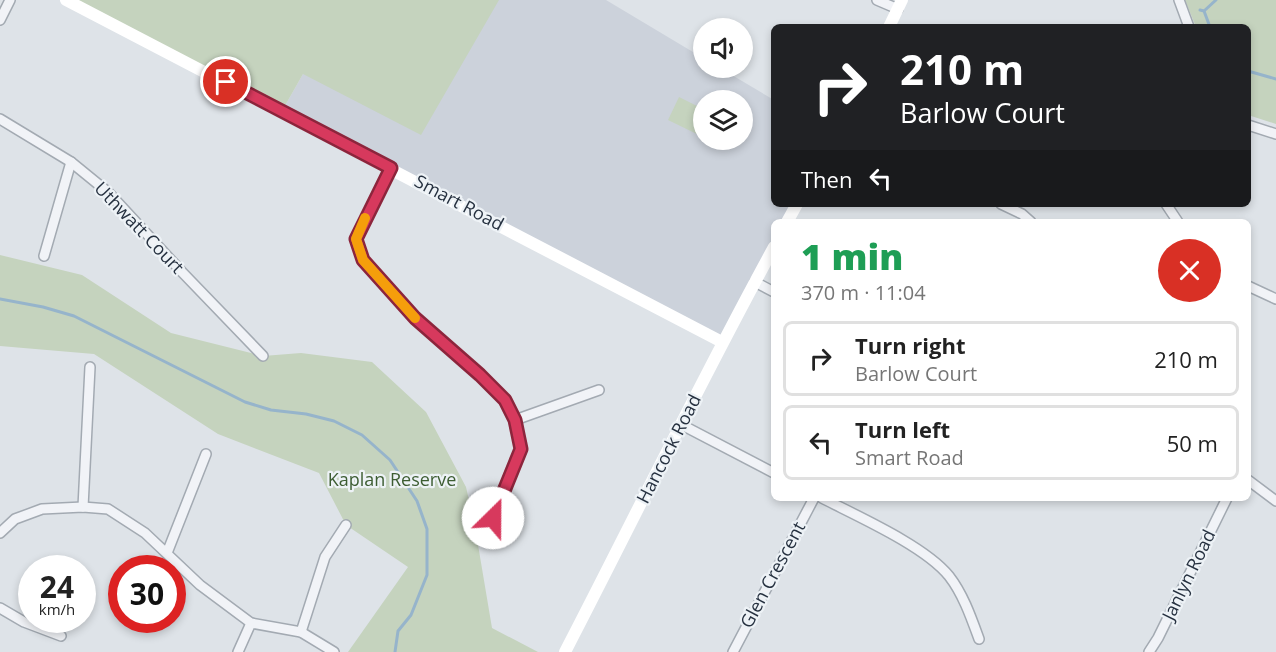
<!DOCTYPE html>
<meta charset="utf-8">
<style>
:root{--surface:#fff;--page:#f6f6f6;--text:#222;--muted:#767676;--line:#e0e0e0}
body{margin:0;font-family:"Open Sans",sans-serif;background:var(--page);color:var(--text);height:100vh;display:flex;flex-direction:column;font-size:22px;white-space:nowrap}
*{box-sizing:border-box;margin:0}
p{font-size:20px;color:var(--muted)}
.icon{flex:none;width:33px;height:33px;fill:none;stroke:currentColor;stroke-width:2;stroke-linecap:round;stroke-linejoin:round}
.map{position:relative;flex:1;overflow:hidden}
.drawer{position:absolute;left:771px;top:219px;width:480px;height:282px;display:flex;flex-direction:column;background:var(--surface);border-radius:9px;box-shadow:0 3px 9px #0003}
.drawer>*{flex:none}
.hud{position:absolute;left:771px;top:24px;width:480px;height:183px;border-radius:9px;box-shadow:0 3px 9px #0003;background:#202124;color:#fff;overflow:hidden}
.fabs{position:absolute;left:693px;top:18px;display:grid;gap:12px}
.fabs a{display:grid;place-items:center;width:60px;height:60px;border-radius:50%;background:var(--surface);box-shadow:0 3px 9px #0003;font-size:30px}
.speed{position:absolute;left:18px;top:555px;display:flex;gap:12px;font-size:30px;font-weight:700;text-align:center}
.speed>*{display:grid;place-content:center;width:78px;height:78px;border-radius:50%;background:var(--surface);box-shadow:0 3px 9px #0003;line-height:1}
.speed small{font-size:15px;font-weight:400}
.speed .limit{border:9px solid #d22;background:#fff;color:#111}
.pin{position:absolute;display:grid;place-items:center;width:51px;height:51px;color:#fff;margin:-26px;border:3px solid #fff;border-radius:50%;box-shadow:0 2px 6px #0007}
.me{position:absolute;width:66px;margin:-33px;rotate:23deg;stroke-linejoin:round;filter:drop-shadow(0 0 4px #0008)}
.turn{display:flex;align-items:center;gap:21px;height:126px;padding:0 30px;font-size:27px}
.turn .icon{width:78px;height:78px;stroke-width:2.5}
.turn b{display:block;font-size:42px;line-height:51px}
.then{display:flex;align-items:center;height:57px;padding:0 30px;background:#0003;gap:12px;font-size:22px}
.round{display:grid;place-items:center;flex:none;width:63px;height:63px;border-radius:32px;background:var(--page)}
.summary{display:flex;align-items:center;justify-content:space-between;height:102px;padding:0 30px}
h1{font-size:36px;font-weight:800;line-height:45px;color:#1e9e55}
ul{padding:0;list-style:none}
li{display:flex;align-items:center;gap:18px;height:75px;margin:0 12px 9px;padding:0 18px;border:3px solid var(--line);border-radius:9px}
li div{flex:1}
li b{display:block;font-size:22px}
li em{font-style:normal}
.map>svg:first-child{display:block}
.built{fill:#ccd2db;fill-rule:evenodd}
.green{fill:#c5d3be}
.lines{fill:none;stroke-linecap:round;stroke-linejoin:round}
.stream{stroke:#96b4cb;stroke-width:3}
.street-casing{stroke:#a3aab2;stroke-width:12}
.street{stroke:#f1f3f7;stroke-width:9}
.secondary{stroke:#fff;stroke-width:12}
.route-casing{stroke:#8c253c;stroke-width:15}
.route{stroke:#d7395d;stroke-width:10}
.slow{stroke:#f59e0b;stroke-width:10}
.labels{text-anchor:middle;stroke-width:4.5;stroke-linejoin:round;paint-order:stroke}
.street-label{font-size:18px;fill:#263140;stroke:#edf2f6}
.park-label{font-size:18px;fill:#3d5d32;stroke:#edf2f6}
</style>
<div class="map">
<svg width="1276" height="652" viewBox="0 0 1276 652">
<rect width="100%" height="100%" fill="#dee3e8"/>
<path class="built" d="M345 0H606L703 58 704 68H720L774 100V204H797L787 222H774V247L722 342 282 111ZM704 100H742V140H704Z"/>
<g class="green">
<polygon points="66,0 499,0 421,135 303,74 282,111"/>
<polygon points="1185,0 1276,0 1276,124 1248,115 1248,27 1196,27"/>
<polygon points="679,97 703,109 703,137 668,120"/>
<polygon points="0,255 82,275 171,333 263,356 301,353 372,362 426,412 466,487 475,527 492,628 538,652 348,652 408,567 346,525 319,473 218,434 94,354 0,346"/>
</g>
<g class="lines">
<g class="stream">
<polyline points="1200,10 1204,11 1210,27"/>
<polyline points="1204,11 1216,0"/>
<polyline points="1248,71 1276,79"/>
<polyline points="0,299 43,307 74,316 245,402 271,410 306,414 334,421 362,435 390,460 417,501 427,529 427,575 411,615 398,631 395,652"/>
</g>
<g class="street-casing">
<g id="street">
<polyline points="877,0 898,9"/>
<polyline points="1179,0 1189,27"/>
<polyline points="0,20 10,0"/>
<polyline points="0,119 71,162 109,193 182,272 263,356"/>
<polyline points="1248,125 1276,134"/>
<polyline points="391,168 355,239 363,260 415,318 480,375 505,400 515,420 521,449 493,518"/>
<polyline points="1001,204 1022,214 1031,222"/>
<polyline points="1166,204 1178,222"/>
<polyline points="44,256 71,162"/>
<polyline points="755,282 774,292"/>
<polyline points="1248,286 1276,299"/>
<polyline points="515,420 599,390"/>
<polyline points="682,425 774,473"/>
<polyline points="1248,480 1276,501"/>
<path d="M822 498C857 516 925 546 949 576 963 594 971 617 979 639"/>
<polyline points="83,507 90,367"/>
<polyline points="0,533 15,519 42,509 83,507 108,509 145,533 200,585 251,623 301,632 334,652"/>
<polyline points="167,553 206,454"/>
<polyline points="0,608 24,622 61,636"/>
<polyline points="301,632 325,557 346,525"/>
<polyline points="238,652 251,623"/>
<polyline points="733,652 814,498"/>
<polyline points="1149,652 1158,638 1227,498"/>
</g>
</g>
<use href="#street" class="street"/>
<g class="secondary">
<polyline points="66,0 722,342"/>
<polyline points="889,27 902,0"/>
<polyline points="787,222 797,204"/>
<path d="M565 652C635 517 701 380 774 247"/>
</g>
</g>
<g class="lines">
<g class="route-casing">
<polyline id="route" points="226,82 391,168 356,239 363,260 415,318 480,375 505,400 515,420 521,449 493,518"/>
</g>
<use href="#route" class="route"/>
<polyline class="slow" points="365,218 356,239 363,260 415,318"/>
</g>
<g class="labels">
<g class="street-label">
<text transform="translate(459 203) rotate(28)" y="6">Smart Road</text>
<text transform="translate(139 228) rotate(46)" y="6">Uthwatt Court</text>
<text transform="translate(669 449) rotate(-63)" y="6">Hancock Road</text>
<text transform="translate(773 575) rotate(-62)" y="6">Glen Crescent</text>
<text transform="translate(1189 575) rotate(-64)" y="6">Janlyn Road</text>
</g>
<g class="park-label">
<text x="392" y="486">Kaplan Reserve</text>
</g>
</g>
</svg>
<div class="fabs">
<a><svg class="icon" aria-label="sound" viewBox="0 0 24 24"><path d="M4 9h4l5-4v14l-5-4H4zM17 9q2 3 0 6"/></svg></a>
<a><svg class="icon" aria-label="layers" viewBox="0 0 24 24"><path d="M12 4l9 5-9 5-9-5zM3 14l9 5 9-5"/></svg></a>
</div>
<div class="speed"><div>24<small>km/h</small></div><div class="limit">30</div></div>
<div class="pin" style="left:226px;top:82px;background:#d93025"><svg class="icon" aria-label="arrive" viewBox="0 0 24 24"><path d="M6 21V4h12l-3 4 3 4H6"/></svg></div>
<svg class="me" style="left:493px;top:518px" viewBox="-20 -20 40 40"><circle r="19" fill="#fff"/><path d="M0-13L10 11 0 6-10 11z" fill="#d7395d"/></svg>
<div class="hud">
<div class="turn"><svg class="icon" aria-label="right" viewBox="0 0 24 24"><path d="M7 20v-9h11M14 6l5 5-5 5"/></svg><div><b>210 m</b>Barlow Court</div></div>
<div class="then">Then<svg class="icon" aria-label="left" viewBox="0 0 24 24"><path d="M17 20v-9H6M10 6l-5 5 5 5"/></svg></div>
</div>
<section class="drawer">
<div class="summary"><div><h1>1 min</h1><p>370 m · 11:04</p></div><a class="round" style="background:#d93025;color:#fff"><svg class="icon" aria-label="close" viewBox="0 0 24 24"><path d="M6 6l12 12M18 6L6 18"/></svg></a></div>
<ul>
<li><svg class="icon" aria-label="right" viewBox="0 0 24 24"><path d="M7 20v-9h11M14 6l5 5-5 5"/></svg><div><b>Turn right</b><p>Barlow Court</p></div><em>210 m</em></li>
<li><svg class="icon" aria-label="left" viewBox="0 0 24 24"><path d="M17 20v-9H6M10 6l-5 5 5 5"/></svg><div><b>Turn left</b><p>Smart Road</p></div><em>50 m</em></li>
</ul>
</section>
</div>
